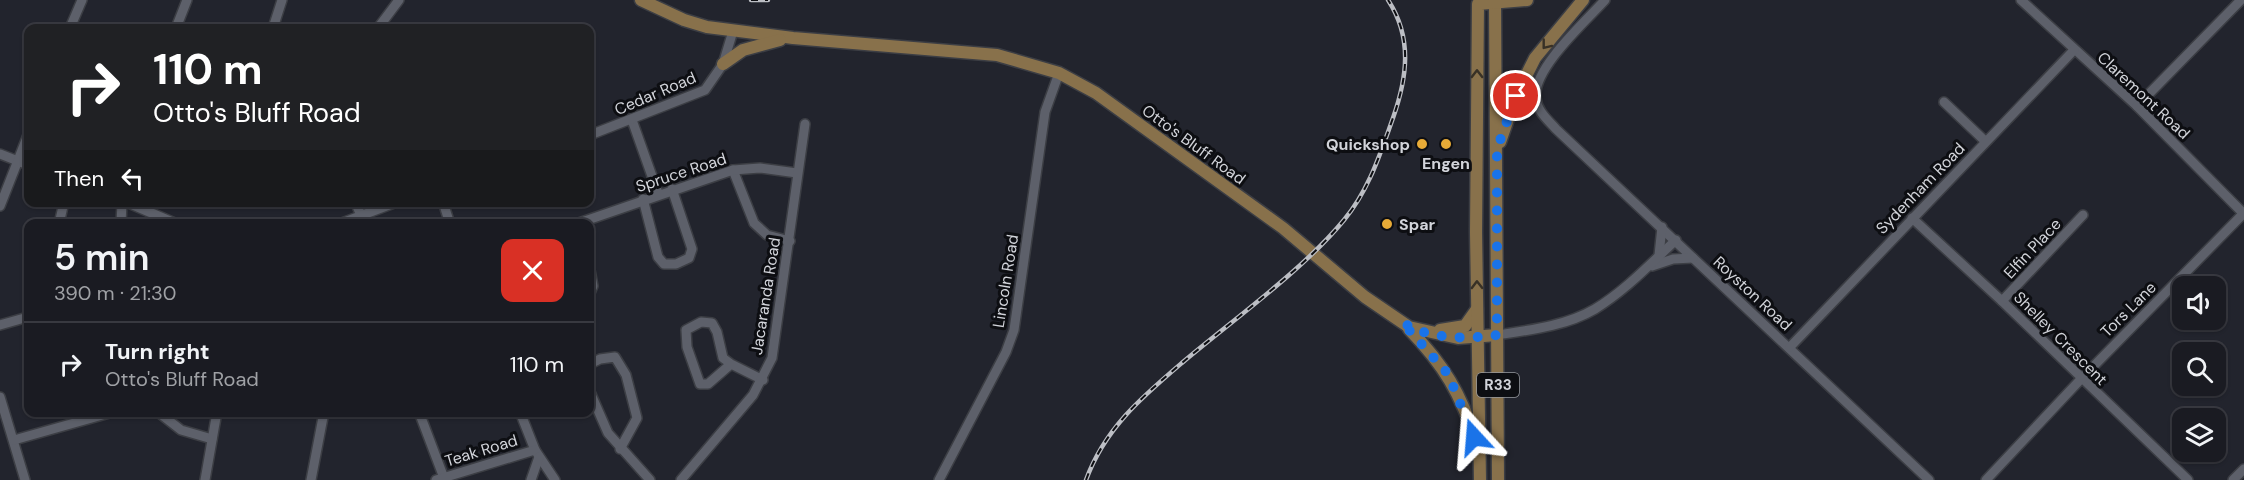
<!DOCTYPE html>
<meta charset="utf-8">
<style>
:root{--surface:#1a1b22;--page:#23242a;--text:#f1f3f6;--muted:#9fa1a5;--line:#383940}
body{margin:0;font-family:"DM Sans",sans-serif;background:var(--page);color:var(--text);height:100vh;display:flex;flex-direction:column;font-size:22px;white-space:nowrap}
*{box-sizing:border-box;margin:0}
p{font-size:20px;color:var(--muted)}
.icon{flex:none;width:33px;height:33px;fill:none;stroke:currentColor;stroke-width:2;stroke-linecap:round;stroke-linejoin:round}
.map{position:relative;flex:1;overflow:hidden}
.drawer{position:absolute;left:24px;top:219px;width:570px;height:198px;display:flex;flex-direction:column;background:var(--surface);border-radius:12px;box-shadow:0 2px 4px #0004,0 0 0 2px var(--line)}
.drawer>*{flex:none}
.banner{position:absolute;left:24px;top:24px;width:570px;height:183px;border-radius:12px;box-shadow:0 2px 4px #0004,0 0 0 2px var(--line);background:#202124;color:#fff;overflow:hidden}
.tools{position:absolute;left:2172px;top:276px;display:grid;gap:12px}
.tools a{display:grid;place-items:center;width:54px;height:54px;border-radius:12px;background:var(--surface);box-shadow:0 2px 4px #0004,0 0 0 2px var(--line);font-size:30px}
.pin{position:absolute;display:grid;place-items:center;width:51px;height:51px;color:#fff;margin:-26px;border:3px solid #fff;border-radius:50%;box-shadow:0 2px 6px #0007}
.me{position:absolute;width:66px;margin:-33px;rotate:341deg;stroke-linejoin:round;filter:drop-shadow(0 0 4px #0008)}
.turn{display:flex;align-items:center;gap:21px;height:126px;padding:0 30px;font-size:27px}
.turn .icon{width:78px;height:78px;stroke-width:2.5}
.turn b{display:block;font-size:42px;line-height:51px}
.then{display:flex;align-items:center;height:57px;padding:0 30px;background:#0003;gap:12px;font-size:22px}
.round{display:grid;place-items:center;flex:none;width:63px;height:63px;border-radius:12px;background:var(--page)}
.head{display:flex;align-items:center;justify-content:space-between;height:102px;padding:0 30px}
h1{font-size:36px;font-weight:600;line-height:45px}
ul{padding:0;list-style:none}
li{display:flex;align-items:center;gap:18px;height:84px;padding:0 30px;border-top:2px solid var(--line)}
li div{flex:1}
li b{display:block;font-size:22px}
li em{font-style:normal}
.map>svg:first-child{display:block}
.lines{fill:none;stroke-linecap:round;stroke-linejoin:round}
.minor-casing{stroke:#3c3e44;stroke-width:12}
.major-casing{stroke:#3c3e44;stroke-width:15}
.minor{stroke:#5d606a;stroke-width:9}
.major{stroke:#88714b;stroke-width:12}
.rail-casing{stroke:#bcbec4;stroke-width:4.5}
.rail{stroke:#0d0e12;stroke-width:2;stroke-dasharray:7;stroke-linecap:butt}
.oneway{stroke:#383126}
.route{stroke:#1a73e8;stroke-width:10;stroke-dasharray:0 18}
.poi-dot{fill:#e8ab37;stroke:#0d0e12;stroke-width:2}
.labels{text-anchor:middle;stroke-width:6;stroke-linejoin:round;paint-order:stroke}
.shield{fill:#0d0e12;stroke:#97999e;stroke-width:1.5}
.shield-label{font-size:15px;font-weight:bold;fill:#d2d4da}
.street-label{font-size:16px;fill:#d2d4da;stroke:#0d0e12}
.poi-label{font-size:16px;font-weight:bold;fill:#d2d4da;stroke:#0d0e12;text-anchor:end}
</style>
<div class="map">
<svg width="2244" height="480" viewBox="0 0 2244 480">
<rect width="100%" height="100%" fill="#22242d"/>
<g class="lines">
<g class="minor-casing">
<g id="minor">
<path d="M1605 0C1586 21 1532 69 1536 98 1537 111 1548 120 1556 129L1929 480"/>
<polyline points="2021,0 2137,106 2244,214"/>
<polyline points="70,28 82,0"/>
<polyline points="176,28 187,0"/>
<polyline points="273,28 282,0"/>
<polyline points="378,28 399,0"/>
<polyline points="1944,102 1985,141"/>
<polyline points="2137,106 2241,0"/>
<polyline points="632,120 658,193"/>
<polyline points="590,135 705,90 723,64 733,31"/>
<polyline points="0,154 28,165"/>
<polyline points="733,170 754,223 767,235 790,241"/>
<polyline points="643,199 658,257 664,264 676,264 689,258 692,249 672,189"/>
<polyline points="126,202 177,224"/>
<polyline points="355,202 361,215"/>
<polyline points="443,202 450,224"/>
<polyline points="0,206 28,135"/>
<polyline points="1912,218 2002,301 2188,480"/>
<polyline points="59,224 64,202"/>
<polyline points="121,224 122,202"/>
<polyline points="339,224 397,202"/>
<polyline points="576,224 733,170 760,168 797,173"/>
<polyline points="1659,255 1662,227"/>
<polyline points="1652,266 1673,259 1693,258"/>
<polyline points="590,270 593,286 590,293"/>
<polyline points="2002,301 2083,215"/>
<polyline points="0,325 28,317"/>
<path d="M1497 335C1530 330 1566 326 1595 309 1626 290 1650 264 1676 240"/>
<polyline points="1790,347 2074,50"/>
<polyline points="590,364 600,359 615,357 626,375 637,418 620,449"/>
<polyline points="731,364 723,358 717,332 712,323 701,322 686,330 687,347 700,384 708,384 731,364 763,380"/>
<polyline points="590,392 608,433 650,480"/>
<polyline points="0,397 25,480"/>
<polyline points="158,412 181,430 212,439"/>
<polyline points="419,412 444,478"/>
<polyline points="520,412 535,450 555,480"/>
<polyline points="14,440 113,412"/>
<polyline points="205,480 217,412"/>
<polyline points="311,480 324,412"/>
<polyline points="436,480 535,450"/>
<polyline points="531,480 539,457"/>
<polyline points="681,480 753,395 772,358 805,124"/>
<polyline points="939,480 1006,352 1014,330 1045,112 1059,73"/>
<polyline points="1986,480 2081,379 2244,213"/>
<polyline points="2233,480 2244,469"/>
</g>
</g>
<g class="major-casing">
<g id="major">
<polyline points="641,0 684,20 707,27 793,38 997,55 1059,73 1096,93 1283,228 1365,297 1409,327 1458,338 1497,335"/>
<polyline points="1495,4 1498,480"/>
<polyline points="723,64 743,50 780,40"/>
<polyline points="1500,142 1516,96 1535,58 1583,0"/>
<path d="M1409 329C1444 365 1461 394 1476 441"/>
<polyline points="1440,330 1465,326 1477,309"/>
<polyline points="1480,480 1476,232 1478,4 1527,0"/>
</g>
</g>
<use href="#minor" class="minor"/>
<use href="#major" class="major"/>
<g class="rail-casing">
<g id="rail">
<polyline points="751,0 768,0"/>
<path d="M1086 480C1105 428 1142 397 1183 362 1234 319 1303 270 1344 220 1369 190 1380 154 1393 118 1407 78 1413 38 1388 0"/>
</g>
</g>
<use href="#rail" class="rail"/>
</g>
<defs><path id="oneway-chevron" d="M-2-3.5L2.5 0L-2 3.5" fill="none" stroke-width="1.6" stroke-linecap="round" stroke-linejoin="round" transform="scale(1.5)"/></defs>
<g class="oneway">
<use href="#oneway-chevron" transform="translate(1546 45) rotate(128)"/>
<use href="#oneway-chevron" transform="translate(1477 74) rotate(-90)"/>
<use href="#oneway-chevron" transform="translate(1477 285) rotate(-91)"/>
</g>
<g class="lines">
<path class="route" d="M1474 437 1448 374 1402 322C1429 340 1466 339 1497 335V149L1516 96"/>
</g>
<g class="poi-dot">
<circle cx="1422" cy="144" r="6"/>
<circle cx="1446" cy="144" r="6"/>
<circle cx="1387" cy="224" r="6"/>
</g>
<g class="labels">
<rect class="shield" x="1477" y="373" width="42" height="24" rx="4.5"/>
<g class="shield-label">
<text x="1498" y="390">R33</text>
</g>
<g class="street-label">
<text transform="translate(655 93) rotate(-23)" y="6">Cedar Road</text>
<text transform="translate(2144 95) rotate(43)" y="6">Claremont Road</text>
<text transform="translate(1194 144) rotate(36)" y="6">Otto's Bluff Road</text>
<text transform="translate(681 172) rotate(-18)" y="6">Spruce Road</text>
<text transform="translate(1920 188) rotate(-46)" y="6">Sydenham Road</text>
<text transform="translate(2032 248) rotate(-47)" y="6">Elfin Place</text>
<text transform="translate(1005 281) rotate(-81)" y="6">Lincoln Road</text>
<text transform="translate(1753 293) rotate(43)" y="6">Royston Road</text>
<text transform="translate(765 296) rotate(-81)" y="6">Jacaranda Road</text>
<text transform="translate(2128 309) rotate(-45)" y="6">Tors Lane</text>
<text transform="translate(2061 338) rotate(45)" y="6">Shelley Crescent</text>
<text transform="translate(481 450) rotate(-17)" y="6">Teak Road</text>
</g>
<g class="poi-label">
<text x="1410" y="150">Quickshop</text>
<text x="1446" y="169" text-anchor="middle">Engen</text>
<text x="1399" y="230" text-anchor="start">Spar</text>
</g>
</g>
</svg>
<div class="tools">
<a><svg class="icon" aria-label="sound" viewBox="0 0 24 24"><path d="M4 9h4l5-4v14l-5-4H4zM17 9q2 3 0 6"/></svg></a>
<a><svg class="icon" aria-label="search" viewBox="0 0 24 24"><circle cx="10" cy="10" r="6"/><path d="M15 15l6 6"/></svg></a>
<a><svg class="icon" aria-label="layers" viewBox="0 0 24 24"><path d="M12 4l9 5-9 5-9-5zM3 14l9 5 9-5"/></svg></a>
</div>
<div class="pin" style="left:1516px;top:96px;background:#d93025"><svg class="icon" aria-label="arrive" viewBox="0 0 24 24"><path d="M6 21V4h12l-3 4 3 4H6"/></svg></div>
<svg class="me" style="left:1474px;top:437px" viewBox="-20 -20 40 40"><path d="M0-17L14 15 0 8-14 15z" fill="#1a73e8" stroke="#fff" stroke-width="4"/></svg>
<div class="banner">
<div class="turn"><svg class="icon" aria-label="right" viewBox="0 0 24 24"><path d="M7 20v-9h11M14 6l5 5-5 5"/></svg><div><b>110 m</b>Otto's Bluff Road</div></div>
<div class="then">Then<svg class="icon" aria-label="left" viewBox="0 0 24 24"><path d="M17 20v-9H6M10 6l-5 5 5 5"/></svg></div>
</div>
<section class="drawer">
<div class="head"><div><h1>5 min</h1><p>390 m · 21:30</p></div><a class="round" style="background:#d93025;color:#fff"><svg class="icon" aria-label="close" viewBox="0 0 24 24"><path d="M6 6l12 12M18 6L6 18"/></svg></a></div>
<ul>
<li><svg class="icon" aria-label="right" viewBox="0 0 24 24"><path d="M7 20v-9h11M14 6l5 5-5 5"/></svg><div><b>Turn right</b><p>Otto's Bluff Road</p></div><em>110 m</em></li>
</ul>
</section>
</div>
